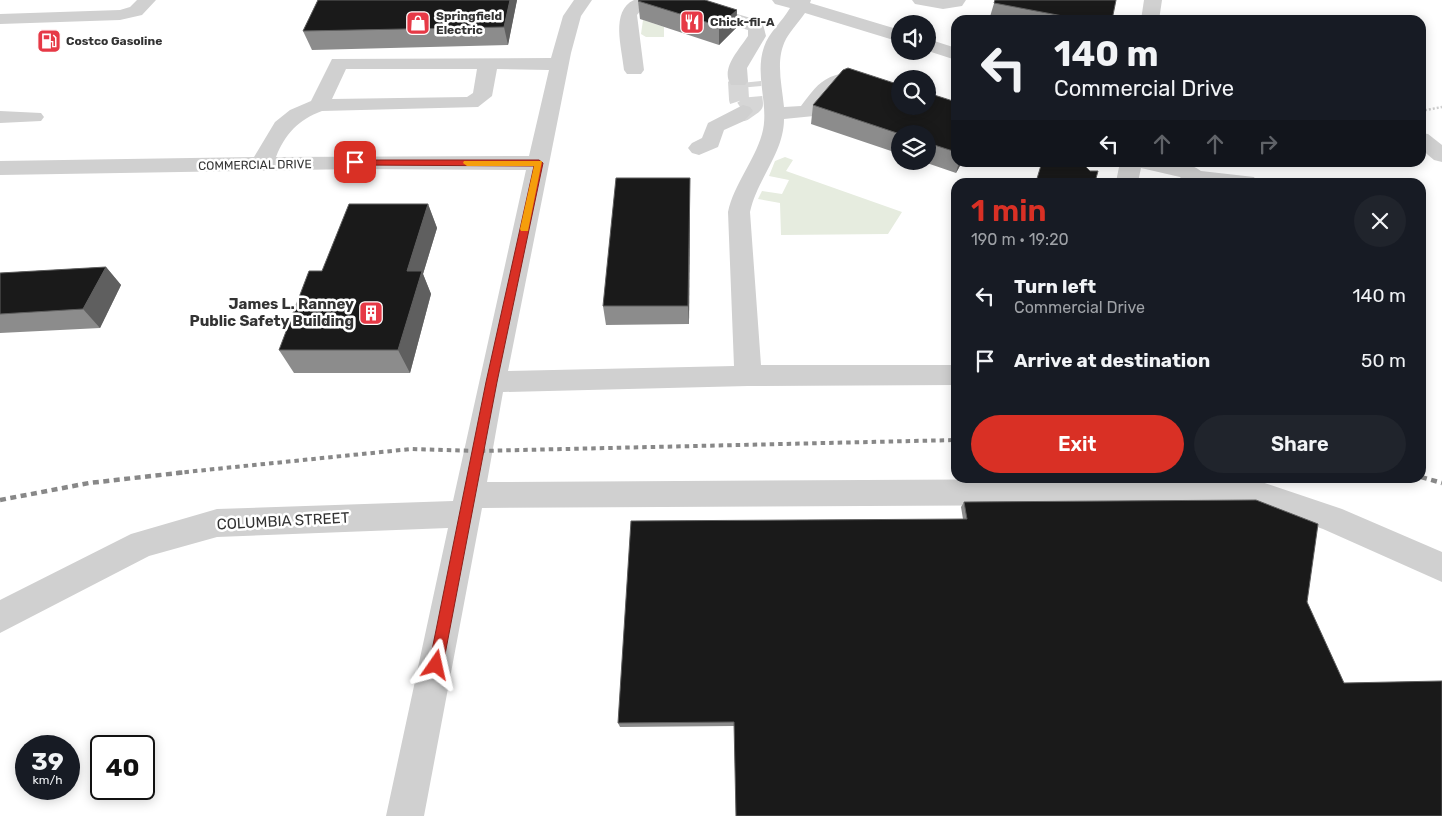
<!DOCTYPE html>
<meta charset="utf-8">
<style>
:root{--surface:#171b24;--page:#20242c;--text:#f1f3f6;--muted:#9ea1a6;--accent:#d93025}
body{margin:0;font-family:Rubik,sans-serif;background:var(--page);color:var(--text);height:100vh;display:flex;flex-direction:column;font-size:19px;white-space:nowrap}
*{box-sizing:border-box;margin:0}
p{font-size:16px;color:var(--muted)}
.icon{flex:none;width:28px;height:28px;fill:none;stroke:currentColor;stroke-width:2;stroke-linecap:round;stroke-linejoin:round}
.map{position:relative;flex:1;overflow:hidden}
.sheet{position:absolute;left:951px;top:178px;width:475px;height:305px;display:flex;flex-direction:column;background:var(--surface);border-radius:15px;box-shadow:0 2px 12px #0003}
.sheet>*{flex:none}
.hud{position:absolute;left:951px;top:15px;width:475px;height:152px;border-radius:15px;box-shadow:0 2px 12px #0003;background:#171b24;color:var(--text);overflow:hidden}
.controls{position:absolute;left:891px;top:15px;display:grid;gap:10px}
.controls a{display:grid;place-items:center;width:45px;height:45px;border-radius:50%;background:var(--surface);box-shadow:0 2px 12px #0003;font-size:25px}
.speed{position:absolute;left:15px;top:735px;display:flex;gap:10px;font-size:25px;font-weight:700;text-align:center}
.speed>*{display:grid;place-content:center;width:65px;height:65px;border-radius:50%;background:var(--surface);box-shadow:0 2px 12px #0003;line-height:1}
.speed small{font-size:12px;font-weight:400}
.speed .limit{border:2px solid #111;border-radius:8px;background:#fff;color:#111}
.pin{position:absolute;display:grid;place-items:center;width:42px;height:42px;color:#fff;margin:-21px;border-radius:10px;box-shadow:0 2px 8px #0006}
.me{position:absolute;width:55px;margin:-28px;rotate:11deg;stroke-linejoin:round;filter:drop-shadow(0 0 4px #0008)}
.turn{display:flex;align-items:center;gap:18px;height:105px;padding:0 20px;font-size:22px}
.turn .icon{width:65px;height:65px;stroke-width:2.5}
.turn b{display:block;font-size:35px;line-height:42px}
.lanes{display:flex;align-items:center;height:48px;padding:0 20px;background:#0003;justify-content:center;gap:25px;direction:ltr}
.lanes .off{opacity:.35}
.round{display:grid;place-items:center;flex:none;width:52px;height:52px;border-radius:26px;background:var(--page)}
.summary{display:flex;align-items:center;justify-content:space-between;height:85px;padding:0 20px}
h1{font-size:30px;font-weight:600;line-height:38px;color:var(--accent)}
.button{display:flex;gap:10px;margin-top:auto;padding:10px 20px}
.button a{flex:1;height:58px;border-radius:30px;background:var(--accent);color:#fff;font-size:20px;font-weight:600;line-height:58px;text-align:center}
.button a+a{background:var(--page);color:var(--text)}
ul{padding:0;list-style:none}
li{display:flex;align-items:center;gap:15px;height:65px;padding:0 20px}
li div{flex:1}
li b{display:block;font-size:19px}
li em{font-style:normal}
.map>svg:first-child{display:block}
.green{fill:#e6ecdf}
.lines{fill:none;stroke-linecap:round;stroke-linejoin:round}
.minor-tunnel{stroke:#d6d6d6;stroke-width:20;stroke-dasharray:20 10;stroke-linecap:butt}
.path{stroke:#cdcdcd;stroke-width:2.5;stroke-dasharray:2 2;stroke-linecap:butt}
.minor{fill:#d0d0d0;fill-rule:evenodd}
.rail-far1{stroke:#888;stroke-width:4;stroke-dasharray:4.5 4;stroke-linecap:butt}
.rail{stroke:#888;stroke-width:4.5;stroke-dasharray:6 4.5;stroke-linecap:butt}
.wall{fill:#8c8c8c}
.shaded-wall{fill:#5f5f5f}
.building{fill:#1a1a1a;stroke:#5f5f5f}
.route{fill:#d93025;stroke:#8d1f18}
.slow{fill:#f59e0b}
.labels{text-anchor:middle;stroke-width:5;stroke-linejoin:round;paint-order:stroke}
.far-poi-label{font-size:12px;font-weight:bold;fill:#333;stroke:#fff;text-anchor:start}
.far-street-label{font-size:12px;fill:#333;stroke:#fff}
.poi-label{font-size:15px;font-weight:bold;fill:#333;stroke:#fff;text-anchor:end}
.street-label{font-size:15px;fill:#333;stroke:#fff}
</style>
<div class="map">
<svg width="1442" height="816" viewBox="0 0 1442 816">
<rect width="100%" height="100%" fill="#fff"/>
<g class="green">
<polygon points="643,20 664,27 664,37 646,37 641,34"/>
<polygon points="785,157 793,160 786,171 902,212 888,234 781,235 780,203 758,199 762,191 782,194 789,180 769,176 775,161"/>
</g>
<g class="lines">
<polyline class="minor-tunnel" points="738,81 739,99 743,111 753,104 751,82"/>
<polyline class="path" points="1421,111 1442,107"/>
<g class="minor">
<polygon points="137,0 156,0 142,15 120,20 0,24 0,14 120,10 130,7"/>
<path d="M574 0H592L581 16 571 53 508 371 734 366 728 212C734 184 754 162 762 134 770 106 754 76 764 47 769 32 782 22 790 8L775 4 772 0H811L810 3 900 30V42L805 13C799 22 791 30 786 39 775 60 782 85 784 107L801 106C808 97 815 86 825 80 847 65 878 79 900 88V101C883 97 853 76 837 89 828 97 822 107 814 116L784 119C784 153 757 179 750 212L761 365H956V385L748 386 503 392 487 482 1250 478 1342 509 1442 552V582L1323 529 1250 504 482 508 424 816H386L448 528 217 537 149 556 0 633V600L131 534 217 509 453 501 526 170 355 169 0 175V161L254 157 275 122 290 110 311 101 332 59 551 58 563 16ZM346 69H477L473 93 467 97 332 99ZM497 69 549 70 529 156 276 157C285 134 298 120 322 111L478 107 492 96Z"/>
<path d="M634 0H658C652 8 642 7 637 15L644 70 641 74H627L624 70C622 48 610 11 634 0Z"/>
<path d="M662 0H690L754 19 763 24 766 36 747 68 748 81 745 85H731C720 69 739 50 748 36V30L665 4Z"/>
<polygon points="912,0 966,0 962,6 943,9 915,4"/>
<polygon points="1144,0 1162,0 1159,20 1141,20"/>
<polygon points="928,39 956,48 956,60 928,51"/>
<polygon points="743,105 750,107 753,111 744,121 724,130 718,147 699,155 692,153 688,148 692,143 702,138 708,123"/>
<polygon points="0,111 41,113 44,117 41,121 0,123"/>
<polygon points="1421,133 1428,134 1442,145 1442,162 1434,160 1421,149"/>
<path d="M1120 162C1145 162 1180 156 1201 171L1254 177 1257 182H1184L1180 177 1141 168 1138 182H1116Z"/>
</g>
<polyline class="rail-far1" points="176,473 411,449 478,451 956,440"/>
<g class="rail">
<polyline points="1421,477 1442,483"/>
<polyline points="0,500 89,483 187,472"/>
</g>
</g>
<g class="wall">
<polygon points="318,0 517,0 508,45 312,50 303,31"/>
<polygon points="995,0 1112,20 989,20"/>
<polygon points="638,1 737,10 736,28 719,45 640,19"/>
<polygon points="956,102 956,162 962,162 956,173 921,161 928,161 928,134 900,134 900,154 811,124 813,105"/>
<polygon points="690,178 690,197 689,324 606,325 603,306"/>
<polygon points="428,204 437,228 423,274 431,294 410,373 294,373 279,350 322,271"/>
<polygon points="106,267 121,285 100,328 0,333 0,273"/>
<polygon points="1256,500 734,726 620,727 618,723 963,519 961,507 964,502"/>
</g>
<g class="shaded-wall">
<polygon points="510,0 517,0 508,45 504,27"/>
<polygon points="737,10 736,28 719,45 719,26"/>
<polygon points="959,162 962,162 956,173"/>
<polygon points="690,178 690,197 689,324 688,306"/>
<polygon points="428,204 437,228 423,274 431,294 410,373 398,350 407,271"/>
<polygon points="106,267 121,285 100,328 83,309"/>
</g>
<g class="building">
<polygon points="318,0 510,0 504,27 303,31"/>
<polygon points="639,0 705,0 737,10 719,26 638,1"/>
<polygon points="995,0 1116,0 1112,20 1084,20 994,3"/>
<polygon points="848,68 900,85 900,106 928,106 928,93 956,102 956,152 928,143 928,134 900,134 813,105 843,70"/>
<polygon points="1042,162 1074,162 1084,165 1090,171 1098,171 1095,182 1036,182"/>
<polygon points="616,178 690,178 688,306 603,306"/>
<polygon points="349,204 428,204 407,271 422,271 398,350 279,350 309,271 322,271"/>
<polygon points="106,267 83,309 0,314 0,273"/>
<polygon points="1256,500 1318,524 1307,602 1344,683 1442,681 1442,816 736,816 734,722 618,723 631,521 967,519 964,502"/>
</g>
<polygon class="route" points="352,160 539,160 543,163 497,382 443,665 441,670 436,672 431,670 429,665 486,382 534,166 355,165 352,164"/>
<polygon class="slow" points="464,161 542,161 528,231 521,231 520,229 534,166 467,166 463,163"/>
<defs>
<g id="restaurant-square" transform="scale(1.25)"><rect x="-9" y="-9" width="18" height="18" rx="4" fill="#e63946" stroke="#fff"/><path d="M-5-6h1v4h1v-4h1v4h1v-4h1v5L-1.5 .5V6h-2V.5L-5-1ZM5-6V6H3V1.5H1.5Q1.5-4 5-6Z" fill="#fff"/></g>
<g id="shop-square" transform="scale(1.25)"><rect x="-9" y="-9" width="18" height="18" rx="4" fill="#e63946" stroke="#fff"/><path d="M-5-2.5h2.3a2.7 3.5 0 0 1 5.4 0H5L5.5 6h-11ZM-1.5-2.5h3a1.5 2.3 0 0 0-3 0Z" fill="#fff"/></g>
<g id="fuel-square" transform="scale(1.25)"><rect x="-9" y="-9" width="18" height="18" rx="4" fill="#e63946" stroke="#fff"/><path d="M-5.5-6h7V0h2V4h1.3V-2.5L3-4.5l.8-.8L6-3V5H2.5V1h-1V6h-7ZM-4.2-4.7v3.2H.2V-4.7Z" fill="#fff"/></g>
<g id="building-square" transform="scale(1.25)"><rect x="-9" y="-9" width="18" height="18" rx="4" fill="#e63946" stroke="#fff"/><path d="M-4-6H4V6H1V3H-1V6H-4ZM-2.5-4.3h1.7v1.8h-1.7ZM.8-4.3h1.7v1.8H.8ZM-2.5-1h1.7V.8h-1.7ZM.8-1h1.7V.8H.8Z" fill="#fff"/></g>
</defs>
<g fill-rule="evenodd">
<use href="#restaurant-square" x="692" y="22"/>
<use href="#shop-square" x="418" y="23"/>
<use href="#fuel-square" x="49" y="41"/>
<use href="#building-square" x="371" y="313"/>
</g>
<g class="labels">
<g class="far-poi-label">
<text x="436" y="20">Springfield<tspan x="436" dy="14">Electric</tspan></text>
<text x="710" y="26">Chick-fil-A</text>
<text x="66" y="45">Costco Gasoline</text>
</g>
<g class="far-street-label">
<text transform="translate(255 165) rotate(-1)" y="4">COMMERCIAL DRIVE</text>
</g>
<g class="poi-label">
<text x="354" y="309">James L. Ranney<tspan x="354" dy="17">Public Safety Building</tspan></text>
</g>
<g class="street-label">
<text transform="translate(283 521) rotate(-3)" y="5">COLUMBIA STREET</text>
</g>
</g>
</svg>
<div class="controls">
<a><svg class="icon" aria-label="sound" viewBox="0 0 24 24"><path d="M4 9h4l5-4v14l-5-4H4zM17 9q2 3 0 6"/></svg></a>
<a><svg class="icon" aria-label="search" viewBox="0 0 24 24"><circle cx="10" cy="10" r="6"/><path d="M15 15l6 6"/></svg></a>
<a><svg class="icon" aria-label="layers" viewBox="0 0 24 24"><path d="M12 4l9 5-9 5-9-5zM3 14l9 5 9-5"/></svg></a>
</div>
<div class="speed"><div>39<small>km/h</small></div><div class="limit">40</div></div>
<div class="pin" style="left:355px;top:162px;background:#d93025"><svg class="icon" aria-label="arrive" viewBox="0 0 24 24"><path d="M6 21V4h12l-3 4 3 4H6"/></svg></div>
<svg class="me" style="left:436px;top:665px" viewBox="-20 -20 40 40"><path d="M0-17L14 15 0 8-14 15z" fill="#d93025" stroke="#fff" stroke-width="4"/></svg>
<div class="hud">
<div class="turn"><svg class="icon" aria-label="left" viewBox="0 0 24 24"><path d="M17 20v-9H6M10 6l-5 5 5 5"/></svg><div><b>140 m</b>Commercial Drive</div></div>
<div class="lanes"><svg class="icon" aria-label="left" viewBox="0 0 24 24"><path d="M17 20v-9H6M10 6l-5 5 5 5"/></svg><svg class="icon off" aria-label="ahead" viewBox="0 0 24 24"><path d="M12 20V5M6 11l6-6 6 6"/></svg><svg class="icon off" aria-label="ahead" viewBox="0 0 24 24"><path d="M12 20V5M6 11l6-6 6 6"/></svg><svg class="icon off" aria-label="right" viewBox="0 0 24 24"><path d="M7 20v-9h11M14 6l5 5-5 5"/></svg></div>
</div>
<section class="sheet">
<div class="summary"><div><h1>1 min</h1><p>190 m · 19:20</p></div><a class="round"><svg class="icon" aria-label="close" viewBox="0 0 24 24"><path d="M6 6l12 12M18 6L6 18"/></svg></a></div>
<ul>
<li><svg class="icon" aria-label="left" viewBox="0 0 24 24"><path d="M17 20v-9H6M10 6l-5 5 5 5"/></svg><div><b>Turn left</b><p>Commercial Drive</p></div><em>140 m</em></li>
<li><svg class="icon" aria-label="arrive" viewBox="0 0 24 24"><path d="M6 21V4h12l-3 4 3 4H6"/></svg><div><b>Arrive at destination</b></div><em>50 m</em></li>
</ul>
<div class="button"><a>Exit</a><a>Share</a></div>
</section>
</div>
